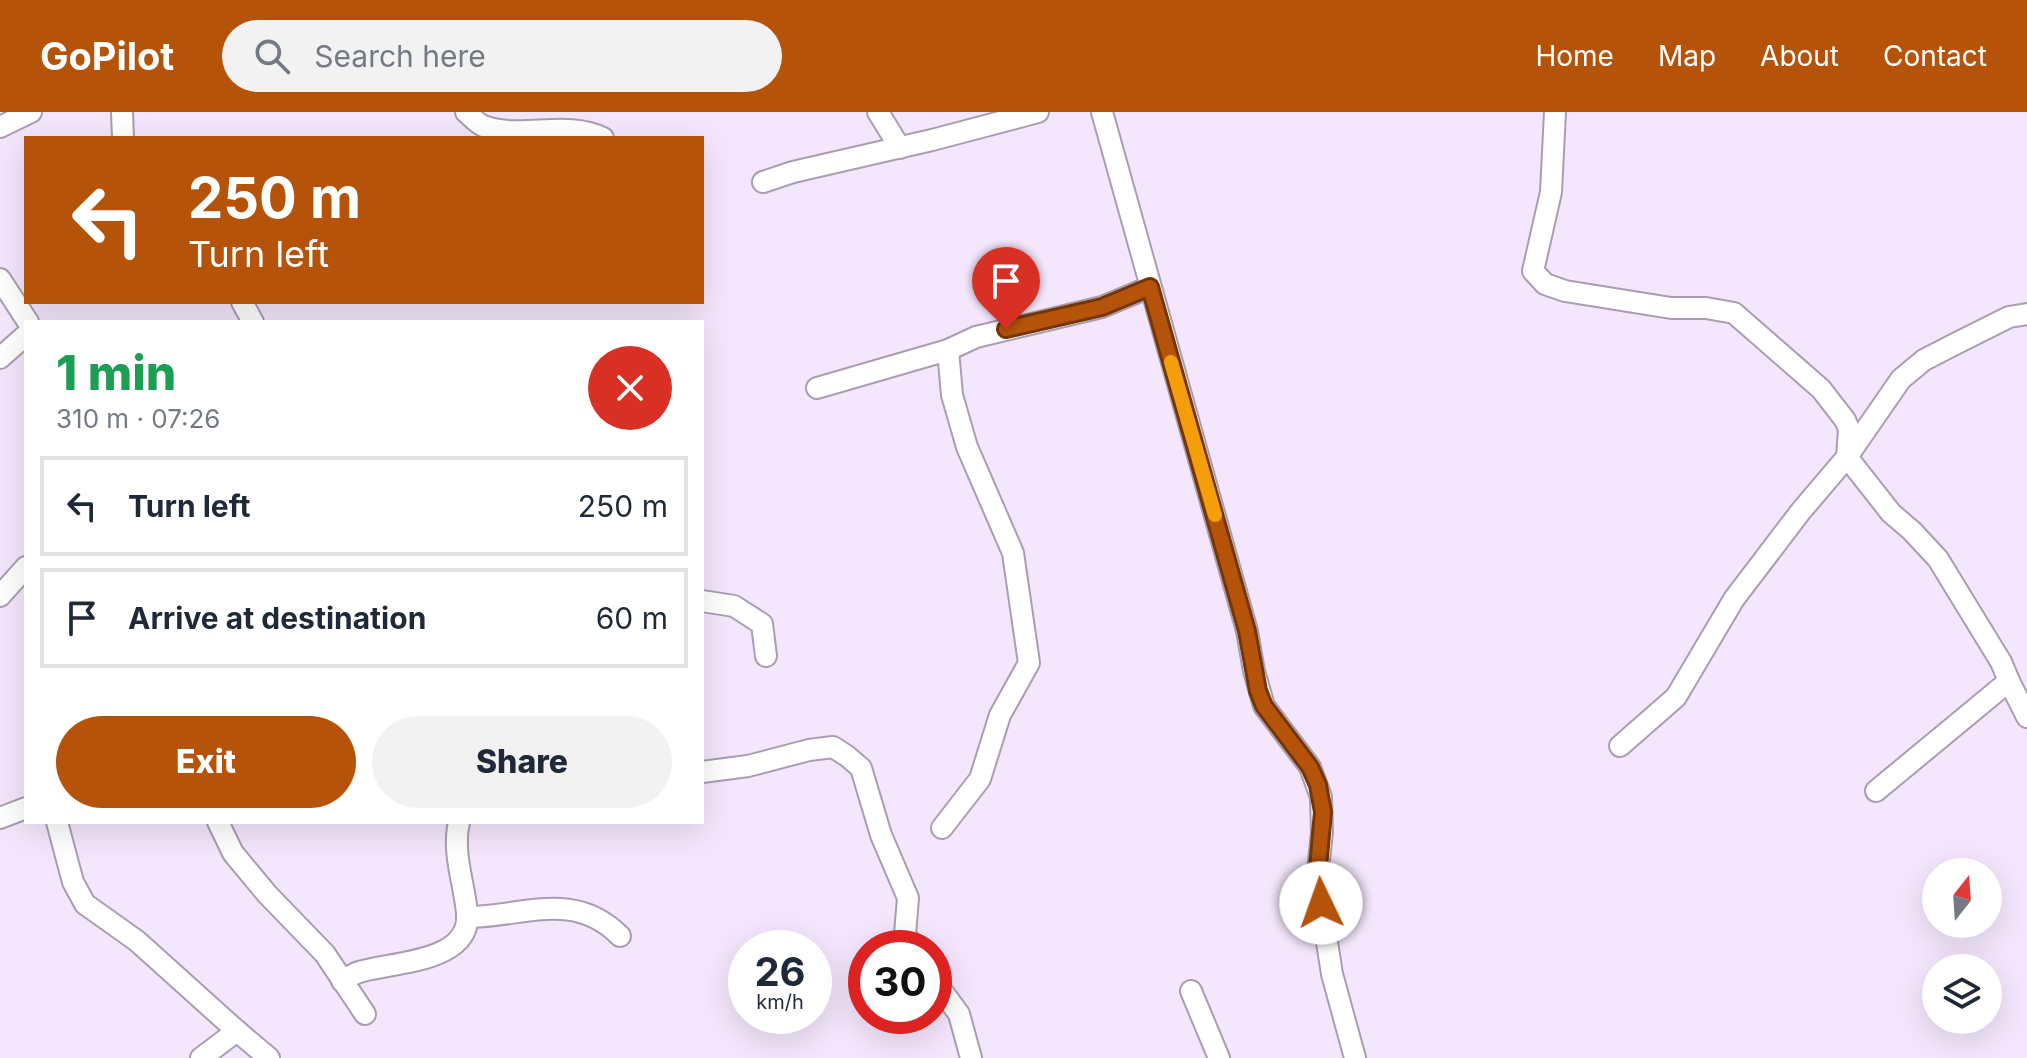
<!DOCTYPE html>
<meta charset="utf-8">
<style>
:root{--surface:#fff;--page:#f2f2f3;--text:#1f2937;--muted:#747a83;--line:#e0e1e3;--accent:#b45309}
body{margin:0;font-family:Inter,sans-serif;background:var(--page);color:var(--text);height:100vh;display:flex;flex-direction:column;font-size:30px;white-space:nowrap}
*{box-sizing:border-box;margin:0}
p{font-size:26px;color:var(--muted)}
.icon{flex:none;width:44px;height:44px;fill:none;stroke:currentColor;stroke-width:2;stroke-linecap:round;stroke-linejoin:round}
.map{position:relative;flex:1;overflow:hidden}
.sheet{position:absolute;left:24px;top:208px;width:680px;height:504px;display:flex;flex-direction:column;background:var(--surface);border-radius:0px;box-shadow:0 8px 32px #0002}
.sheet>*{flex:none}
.banner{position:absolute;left:24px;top:24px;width:680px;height:168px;border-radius:0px;box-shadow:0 8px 32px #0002;background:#b45309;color:#fff;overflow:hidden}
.needle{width:52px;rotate:17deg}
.fabs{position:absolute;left:1922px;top:746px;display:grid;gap:16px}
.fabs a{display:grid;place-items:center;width:80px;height:80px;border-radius:50%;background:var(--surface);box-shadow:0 8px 32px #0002;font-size:40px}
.speed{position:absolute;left:728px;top:818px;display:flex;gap:16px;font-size:40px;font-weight:700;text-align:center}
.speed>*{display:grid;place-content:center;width:104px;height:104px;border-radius:50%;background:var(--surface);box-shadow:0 8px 32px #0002;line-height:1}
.speed small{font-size:20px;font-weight:400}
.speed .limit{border:12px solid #d22;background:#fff;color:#111}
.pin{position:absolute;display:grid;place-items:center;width:68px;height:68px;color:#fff;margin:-82px -34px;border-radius:50% 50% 50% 0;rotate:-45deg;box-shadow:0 0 8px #0007}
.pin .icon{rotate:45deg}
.me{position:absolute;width:88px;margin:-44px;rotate:357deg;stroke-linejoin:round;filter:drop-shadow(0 0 6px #0008)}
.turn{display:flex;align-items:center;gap:28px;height:168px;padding:0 32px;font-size:36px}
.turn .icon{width:104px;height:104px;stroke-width:2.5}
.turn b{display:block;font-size:56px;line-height:68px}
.round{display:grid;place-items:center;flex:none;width:84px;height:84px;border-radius:42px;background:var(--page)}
.head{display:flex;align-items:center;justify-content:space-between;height:136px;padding:0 32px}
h1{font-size:48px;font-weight:800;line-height:60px;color:#1e9e55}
.button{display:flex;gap:16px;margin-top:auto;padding:16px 32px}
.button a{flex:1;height:92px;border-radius:48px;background:var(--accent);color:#fff;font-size:32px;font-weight:800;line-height:92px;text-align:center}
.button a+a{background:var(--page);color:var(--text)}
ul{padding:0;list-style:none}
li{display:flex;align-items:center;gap:24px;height:100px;margin:0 16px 12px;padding:0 16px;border:4px solid var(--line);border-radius:0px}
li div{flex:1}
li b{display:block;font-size:30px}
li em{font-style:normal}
header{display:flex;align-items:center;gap:48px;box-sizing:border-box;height:112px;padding:0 40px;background:var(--accent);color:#fff}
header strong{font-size:38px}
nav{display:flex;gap:44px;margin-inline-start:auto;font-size:28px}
.search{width:560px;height:72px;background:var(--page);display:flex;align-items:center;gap:20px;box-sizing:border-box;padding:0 28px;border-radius:44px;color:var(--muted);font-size:30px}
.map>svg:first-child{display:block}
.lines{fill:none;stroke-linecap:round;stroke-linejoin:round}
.street-casing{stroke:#aa9db2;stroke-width:24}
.street{stroke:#fff;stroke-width:20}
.route-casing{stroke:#753606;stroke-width:20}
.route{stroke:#b45309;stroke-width:14}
.slow{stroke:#f59e0b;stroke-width:14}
</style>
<header>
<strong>GoPilot</strong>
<div class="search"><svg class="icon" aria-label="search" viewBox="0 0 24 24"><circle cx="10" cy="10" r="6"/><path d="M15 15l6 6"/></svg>Search here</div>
<nav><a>Home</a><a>Map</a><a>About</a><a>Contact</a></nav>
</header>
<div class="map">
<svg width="2027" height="946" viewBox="0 0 2027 946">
<rect width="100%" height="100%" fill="#f4e6fc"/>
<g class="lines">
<g class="street-casing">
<g id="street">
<polyline points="122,0 123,26"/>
<path d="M466 0C472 5 478 13 486 15 524 27 567 8 603 26"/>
<polyline points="878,0 900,36"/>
<polyline points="1102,0 1247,519 1254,559 1264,594 1310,655 1321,685 1322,720 1317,767 1332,862 1355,946"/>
<polyline points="1555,0 1551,80 1533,159 1545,172 1565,179 1671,196 1706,196 1734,201 1821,277 1845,308 1849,317 1847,345 1891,401 1912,419 1938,447 2001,550 2009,569 1876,679"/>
<polyline points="0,15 31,0"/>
<polyline points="763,70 793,60 932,28 1038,0"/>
<polyline points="0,167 28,210"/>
<polyline points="242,190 253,210"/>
<polyline points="0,246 26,223"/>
<polyline points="817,276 948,238 976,225 1102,195 1150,175"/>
<polyline points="0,484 26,455"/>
<polyline points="702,489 734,494 762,512 766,544"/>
<polyline points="2009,569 2027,605"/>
<polyline points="1620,634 1676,585 1734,487 1801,399 1847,345 1901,267 1924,248 1957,231 2009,205 2027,202"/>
<polyline points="702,660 748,654 809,638 833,635 847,644 861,656 881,723 908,786 905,822 914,836"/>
<polyline points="0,706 26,696"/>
<polyline points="57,710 73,770 85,792 137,829 237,919 201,946"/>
<polyline points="218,710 233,741 267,782 325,842 365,902"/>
<polyline points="942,716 980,667 1000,603 1029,551 1013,441 967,335 952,283 948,238"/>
<path d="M467 805C522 805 574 777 620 824"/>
<polyline points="934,868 959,902 971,946"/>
<path d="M342 869C347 866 353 862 359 860 391 850 472 851 467 801 464 770 452 741 459 710"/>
<polyline points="1191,879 1219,946"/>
<polyline points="237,919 269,946"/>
</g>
</g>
<use href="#street" class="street"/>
</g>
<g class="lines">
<g class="route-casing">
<polyline id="route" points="1006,217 1102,195 1150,175 1247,519 1258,579 1264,594 1310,655 1318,673 1323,700 1317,767 1321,791"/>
</g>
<use href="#route" class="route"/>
<polyline class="slow" points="1171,250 1215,403"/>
</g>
</svg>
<div class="fabs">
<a><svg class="needle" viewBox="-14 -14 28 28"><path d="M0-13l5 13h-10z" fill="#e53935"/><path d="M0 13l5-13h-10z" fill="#747a83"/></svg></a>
<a><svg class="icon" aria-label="layers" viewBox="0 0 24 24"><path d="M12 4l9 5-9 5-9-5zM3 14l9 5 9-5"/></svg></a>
</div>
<div class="speed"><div>26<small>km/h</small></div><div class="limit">30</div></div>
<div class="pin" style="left:1006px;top:217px;background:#d93025"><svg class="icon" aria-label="arrive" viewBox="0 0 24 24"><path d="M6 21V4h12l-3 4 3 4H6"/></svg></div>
<svg class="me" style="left:1321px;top:791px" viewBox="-20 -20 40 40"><circle r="19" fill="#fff"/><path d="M0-13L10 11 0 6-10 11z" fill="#b45309"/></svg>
<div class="banner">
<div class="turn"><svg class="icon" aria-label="left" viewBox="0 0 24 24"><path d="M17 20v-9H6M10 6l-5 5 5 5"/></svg><div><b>250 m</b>Turn left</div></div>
</div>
<section class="sheet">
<div class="head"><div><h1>1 min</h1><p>310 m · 07:26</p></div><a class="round" style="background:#d93025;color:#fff"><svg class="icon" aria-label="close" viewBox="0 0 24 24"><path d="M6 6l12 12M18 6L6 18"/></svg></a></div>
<ul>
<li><svg class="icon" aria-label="left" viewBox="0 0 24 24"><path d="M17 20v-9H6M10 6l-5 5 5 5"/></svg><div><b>Turn left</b></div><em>250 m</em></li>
<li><svg class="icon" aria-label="arrive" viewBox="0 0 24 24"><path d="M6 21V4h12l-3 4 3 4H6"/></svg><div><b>Arrive at destination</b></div><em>60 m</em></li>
</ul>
<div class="button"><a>Exit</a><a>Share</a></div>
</section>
</div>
